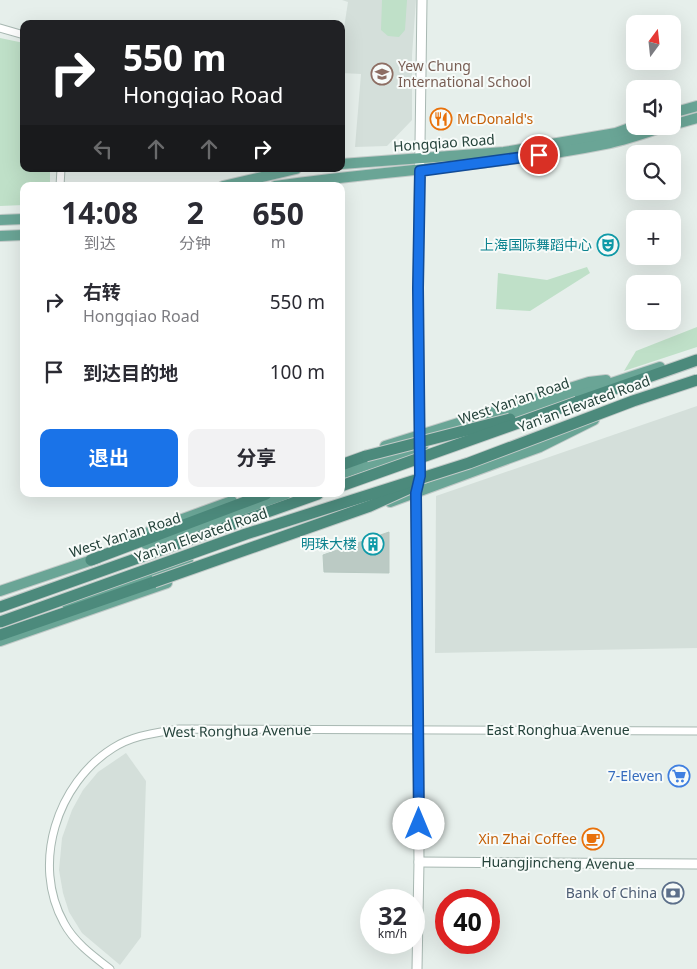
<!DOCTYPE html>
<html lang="zh">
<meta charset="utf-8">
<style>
:root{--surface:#fff;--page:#f2f2f3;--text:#2b2b33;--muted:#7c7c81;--accent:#1a73e8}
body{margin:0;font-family:"Noto Sans","Noto Sans SC",sans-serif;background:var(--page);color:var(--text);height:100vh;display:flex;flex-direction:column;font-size:19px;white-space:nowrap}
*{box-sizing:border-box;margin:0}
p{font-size:16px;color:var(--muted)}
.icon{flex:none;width:28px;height:28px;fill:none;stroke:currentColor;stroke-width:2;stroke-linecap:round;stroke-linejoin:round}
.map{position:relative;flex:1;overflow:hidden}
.sheet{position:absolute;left:20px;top:182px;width:325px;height:315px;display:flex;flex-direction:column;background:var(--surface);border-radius:10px;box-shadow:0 5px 20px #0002}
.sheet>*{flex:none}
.guide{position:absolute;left:20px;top:20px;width:325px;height:152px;border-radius:10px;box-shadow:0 5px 20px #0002;background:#202124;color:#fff;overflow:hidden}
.needle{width:32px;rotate:15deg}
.fabs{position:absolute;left:626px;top:15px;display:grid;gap:10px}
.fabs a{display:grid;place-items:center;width:55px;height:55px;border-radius:10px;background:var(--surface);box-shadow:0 5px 20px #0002;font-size:25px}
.speed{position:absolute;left:360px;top:889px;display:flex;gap:10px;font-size:25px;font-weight:700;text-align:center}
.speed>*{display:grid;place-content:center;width:65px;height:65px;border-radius:50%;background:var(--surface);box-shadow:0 5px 20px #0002;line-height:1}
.speed small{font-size:12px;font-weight:400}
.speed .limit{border:8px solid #d22;background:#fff;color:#111}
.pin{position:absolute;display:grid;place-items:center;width:42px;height:42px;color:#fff;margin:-21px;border:2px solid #fff;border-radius:50%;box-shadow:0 1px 5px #0007}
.me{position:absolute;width:55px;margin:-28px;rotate:0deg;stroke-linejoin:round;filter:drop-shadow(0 0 4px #0008)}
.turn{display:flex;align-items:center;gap:18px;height:105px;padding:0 20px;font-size:22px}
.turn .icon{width:65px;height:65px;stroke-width:2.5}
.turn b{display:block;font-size:35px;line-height:42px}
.lanes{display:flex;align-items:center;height:48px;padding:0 20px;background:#0003;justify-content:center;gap:25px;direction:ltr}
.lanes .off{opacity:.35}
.eta{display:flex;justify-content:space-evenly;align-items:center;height:85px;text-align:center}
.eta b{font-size:30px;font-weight:700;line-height:35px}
.button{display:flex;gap:10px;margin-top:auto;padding:10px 20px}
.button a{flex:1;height:58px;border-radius:10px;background:var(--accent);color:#fff;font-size:20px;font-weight:700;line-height:58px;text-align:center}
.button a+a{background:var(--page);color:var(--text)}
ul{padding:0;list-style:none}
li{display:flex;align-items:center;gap:15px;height:70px;padding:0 20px}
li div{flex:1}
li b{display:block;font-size:19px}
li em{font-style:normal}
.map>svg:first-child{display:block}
.built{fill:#d4dfda}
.green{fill:#bfe0c8}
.building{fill:#bbcac4;stroke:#b8c9c2}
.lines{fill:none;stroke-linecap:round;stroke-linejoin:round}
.minor-casing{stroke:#a8b8b2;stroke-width:9}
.tertiary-casing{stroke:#a8b8b2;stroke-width:11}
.primary-casing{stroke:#c2cac8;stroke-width:12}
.trunk-casing{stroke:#c2cac8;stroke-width:13}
.minor{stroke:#fff;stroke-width:7}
.tertiary{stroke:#fff;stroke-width:9}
.primary{stroke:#6aa596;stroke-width:10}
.trunk{stroke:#4c8a7c;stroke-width:11}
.trunk-bridge-casing{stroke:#c2cac8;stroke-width:13;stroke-linecap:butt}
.trunk-bridge{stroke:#4c8a7c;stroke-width:11}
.route-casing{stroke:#114b97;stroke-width:12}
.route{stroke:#1a73e8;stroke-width:9}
.labels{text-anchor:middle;stroke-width:4;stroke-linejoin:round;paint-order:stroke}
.education-label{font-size:14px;fill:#785e54;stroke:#f7fbf9;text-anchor:start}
.food-label{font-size:14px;fill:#c56008;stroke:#f7fbf9;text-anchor:start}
.street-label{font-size:14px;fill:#24423a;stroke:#f7fbf9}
.culture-label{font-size:14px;fill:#0d838f;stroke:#f7fbf9;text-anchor:end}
.shop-label{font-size:14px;fill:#366cbe;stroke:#f7fbf9;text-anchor:end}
.service-label{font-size:14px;fill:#4e5e75;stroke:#f7fbf9;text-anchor:end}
</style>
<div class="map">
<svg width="697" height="969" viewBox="0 0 697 969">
<rect width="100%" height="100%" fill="#e6efeb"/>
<g class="built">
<polygon points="342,0 416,0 412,55 412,120 387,146 355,147 361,74 341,73 341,28 344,28 348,2"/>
<polygon points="697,406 697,648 435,653 436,496"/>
<polygon points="126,753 146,781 141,937 120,965 82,933 69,912 63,893 59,870 62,838 72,810 83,790 98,772"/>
</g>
<g class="green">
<polygon points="382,0 407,0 405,30 399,37 388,36 381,30"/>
<polygon points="0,38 24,43 24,169 50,169 50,186 24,186 24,205 0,206"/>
<polygon points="587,267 590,273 530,311 496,309 498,273 547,280"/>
<polygon points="697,327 697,347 624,371 636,351"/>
</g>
<polygon class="building" points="389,532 389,573 324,572 323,555"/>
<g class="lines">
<g class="minor-casing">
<g id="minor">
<polyline points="0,28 24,35"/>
<polyline points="60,186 61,169"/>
<path d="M110 969C93 956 74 942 64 923 31 864 57 783 113 748 133 735 156 733 179 729L697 731"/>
</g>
</g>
<g class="tertiary-casing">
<g id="tertiary">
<polyline points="419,862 697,864"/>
<polyline points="417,969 419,862 416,493 420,476 418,288 422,0"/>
</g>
</g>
<g class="primary-casing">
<g id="primary">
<polyline points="672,113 697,106"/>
<polyline points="672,125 697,118"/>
<polyline points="341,164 504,152 616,133 635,126"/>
<polyline points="223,186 296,169"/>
<path d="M275 186C385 170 496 166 605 144 626 140 647 132 667 126"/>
<polyline points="0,220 24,219"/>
<polyline points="0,236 24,235"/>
<polyline points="503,419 660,367"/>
<polyline points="385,446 589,382 606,380"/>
<polyline points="341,474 423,446"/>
<polyline points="390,502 540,447 594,420"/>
<polyline points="132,540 155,529 232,501"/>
<polyline points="146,544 286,494"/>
<polyline points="0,591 98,558"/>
<polyline points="67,604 188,561"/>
<polyline points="0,641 167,583"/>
</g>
</g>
<g class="trunk-casing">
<g id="trunk">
<polyline points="577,402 697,360"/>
<polyline points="341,465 366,456"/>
<polyline points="91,560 266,494"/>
<polyline points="0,607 318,494"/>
<polyline points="0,635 154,582"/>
</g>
</g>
<use href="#minor" class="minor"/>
<use href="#tertiary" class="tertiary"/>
<use href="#primary" class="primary"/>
<use href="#trunk" class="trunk"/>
<g class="trunk-bridge-casing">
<g id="trunk-bridge">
<polyline points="366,456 510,419"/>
<polyline points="341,486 577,402"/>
<polyline points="154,582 370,506 410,488"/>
<polyline points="0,622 246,534 469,463 633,401 697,380"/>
</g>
</g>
<use href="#trunk-bridge" class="trunk-bridge"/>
</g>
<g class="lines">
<g class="route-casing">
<polyline id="route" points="419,824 416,493 420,476 418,288 420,171 539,155"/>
</g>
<use href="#route" class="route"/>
</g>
<defs>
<g id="school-ring" transform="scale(1.125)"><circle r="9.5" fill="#f7fbf9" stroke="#8d6e63" stroke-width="1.5"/><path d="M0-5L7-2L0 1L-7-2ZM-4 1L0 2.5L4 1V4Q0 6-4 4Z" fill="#8d6e63"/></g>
<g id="restaurant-ring" transform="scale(1.125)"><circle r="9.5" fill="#f7fbf9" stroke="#e8710a" stroke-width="1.5"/><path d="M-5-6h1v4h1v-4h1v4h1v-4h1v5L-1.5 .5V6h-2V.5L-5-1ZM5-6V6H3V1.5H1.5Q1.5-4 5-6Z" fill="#e8710a"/></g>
<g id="theatre-ring" transform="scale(1.125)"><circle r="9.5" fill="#f7fbf9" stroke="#0f9aa8" stroke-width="1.5"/><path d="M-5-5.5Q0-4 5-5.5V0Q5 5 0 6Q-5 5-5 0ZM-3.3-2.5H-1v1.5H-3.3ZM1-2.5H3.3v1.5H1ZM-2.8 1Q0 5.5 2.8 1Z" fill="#0f9aa8"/></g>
<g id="building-ring" transform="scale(1.125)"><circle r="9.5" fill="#f7fbf9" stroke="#0f9aa8" stroke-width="1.5"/><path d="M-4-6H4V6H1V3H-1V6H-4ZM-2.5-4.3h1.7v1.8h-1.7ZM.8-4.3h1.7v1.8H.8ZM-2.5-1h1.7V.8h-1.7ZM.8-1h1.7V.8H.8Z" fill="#0f9aa8"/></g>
<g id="supermarket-ring" transform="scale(1.125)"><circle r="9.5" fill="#f7fbf9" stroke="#3f7fe0" stroke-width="1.5"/><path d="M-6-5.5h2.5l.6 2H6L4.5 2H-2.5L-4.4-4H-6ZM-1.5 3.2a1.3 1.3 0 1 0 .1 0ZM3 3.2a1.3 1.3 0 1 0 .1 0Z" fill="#3f7fe0"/></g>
<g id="cafe-ring" transform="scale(1.125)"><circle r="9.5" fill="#f7fbf9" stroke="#e8710a" stroke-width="1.5"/><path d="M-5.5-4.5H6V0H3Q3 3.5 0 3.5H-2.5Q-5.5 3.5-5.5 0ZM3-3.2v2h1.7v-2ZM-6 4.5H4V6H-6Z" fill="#e8710a"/></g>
<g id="bank-ring" transform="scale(1.125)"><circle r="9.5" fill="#f7fbf9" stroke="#5c6f8a" stroke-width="1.5"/><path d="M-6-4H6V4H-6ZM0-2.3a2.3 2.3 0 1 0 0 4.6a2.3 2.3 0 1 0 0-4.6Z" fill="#5c6f8a"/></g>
</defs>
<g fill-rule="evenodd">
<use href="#school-ring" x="382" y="74"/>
<use href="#restaurant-ring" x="441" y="119"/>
<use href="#theatre-ring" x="608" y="245"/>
<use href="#building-ring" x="373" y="544"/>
<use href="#supermarket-ring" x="679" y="776"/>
<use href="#cafe-ring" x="593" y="839"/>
<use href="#bank-ring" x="673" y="893"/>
</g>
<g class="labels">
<g class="education-label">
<text x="398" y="71">Yew Chung<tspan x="398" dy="16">International School</tspan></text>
</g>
<g class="food-label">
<text x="457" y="124">McDonald's</text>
<text x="577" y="844" text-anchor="end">Xin Zhai Coffee</text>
</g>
<g class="street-label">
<text transform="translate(444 143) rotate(-4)" y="5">Hongqiao Road</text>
<text transform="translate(514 401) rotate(-19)" y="5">West Yan'an Road</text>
<text transform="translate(584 404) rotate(-20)" y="5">Yan'an Elevated Road</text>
<text transform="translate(125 535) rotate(-18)" y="5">West Yan'an Road</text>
<text transform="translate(201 535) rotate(-19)" y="5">Yan'an Elevated Road</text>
<text x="558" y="735">East Ronghua Avenue</text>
<text transform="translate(237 731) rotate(-1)" y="5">West Ronghua Avenue</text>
<text transform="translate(558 863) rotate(1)" y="5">Huangjincheng Avenue</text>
</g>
<g class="culture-label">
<text x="592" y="250">上海国际舞蹈中心</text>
<text x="357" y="549">明珠大楼</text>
</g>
<g class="shop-label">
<text x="663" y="781">7-Eleven</text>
</g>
<g class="service-label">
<text x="657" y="898">Bank of China</text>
</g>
</g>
</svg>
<div class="fabs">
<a><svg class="needle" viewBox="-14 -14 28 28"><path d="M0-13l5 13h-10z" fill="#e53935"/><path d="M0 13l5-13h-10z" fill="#7c7c81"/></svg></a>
<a><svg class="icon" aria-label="sound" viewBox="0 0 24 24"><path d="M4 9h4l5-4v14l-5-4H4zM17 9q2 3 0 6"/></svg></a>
<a><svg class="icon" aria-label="search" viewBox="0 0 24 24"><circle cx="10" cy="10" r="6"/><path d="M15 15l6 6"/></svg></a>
<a>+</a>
<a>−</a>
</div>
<div class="speed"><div>32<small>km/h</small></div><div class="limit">40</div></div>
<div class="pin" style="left:539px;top:155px;background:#d93025"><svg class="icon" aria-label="arrive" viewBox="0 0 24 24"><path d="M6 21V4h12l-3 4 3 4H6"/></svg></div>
<svg class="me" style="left:419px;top:824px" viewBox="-20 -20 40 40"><circle r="19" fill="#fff"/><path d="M0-13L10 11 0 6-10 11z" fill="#1a73e8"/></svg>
<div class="guide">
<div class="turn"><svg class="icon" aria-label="right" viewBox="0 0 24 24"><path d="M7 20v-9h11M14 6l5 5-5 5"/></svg><div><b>550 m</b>Hongqiao Road</div></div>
<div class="lanes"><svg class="icon off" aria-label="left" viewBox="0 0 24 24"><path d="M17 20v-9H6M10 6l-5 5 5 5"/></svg><svg class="icon off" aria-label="ahead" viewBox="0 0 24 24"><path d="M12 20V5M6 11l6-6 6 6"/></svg><svg class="icon off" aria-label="ahead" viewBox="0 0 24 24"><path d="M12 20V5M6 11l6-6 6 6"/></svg><svg class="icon" aria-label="right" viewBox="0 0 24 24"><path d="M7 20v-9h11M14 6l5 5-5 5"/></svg></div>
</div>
<section class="sheet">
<div class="eta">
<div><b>14:08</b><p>到达</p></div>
<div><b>2</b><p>分钟</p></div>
<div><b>650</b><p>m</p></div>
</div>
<ul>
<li><svg class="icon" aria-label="right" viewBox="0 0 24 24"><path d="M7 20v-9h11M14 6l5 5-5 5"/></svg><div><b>右转</b><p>Hongqiao Road</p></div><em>550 m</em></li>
<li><svg class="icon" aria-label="arrive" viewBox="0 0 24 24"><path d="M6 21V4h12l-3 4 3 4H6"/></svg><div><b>到达目的地</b></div><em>100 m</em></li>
</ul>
<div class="button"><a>退出</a><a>分享</a></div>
</section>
</div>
